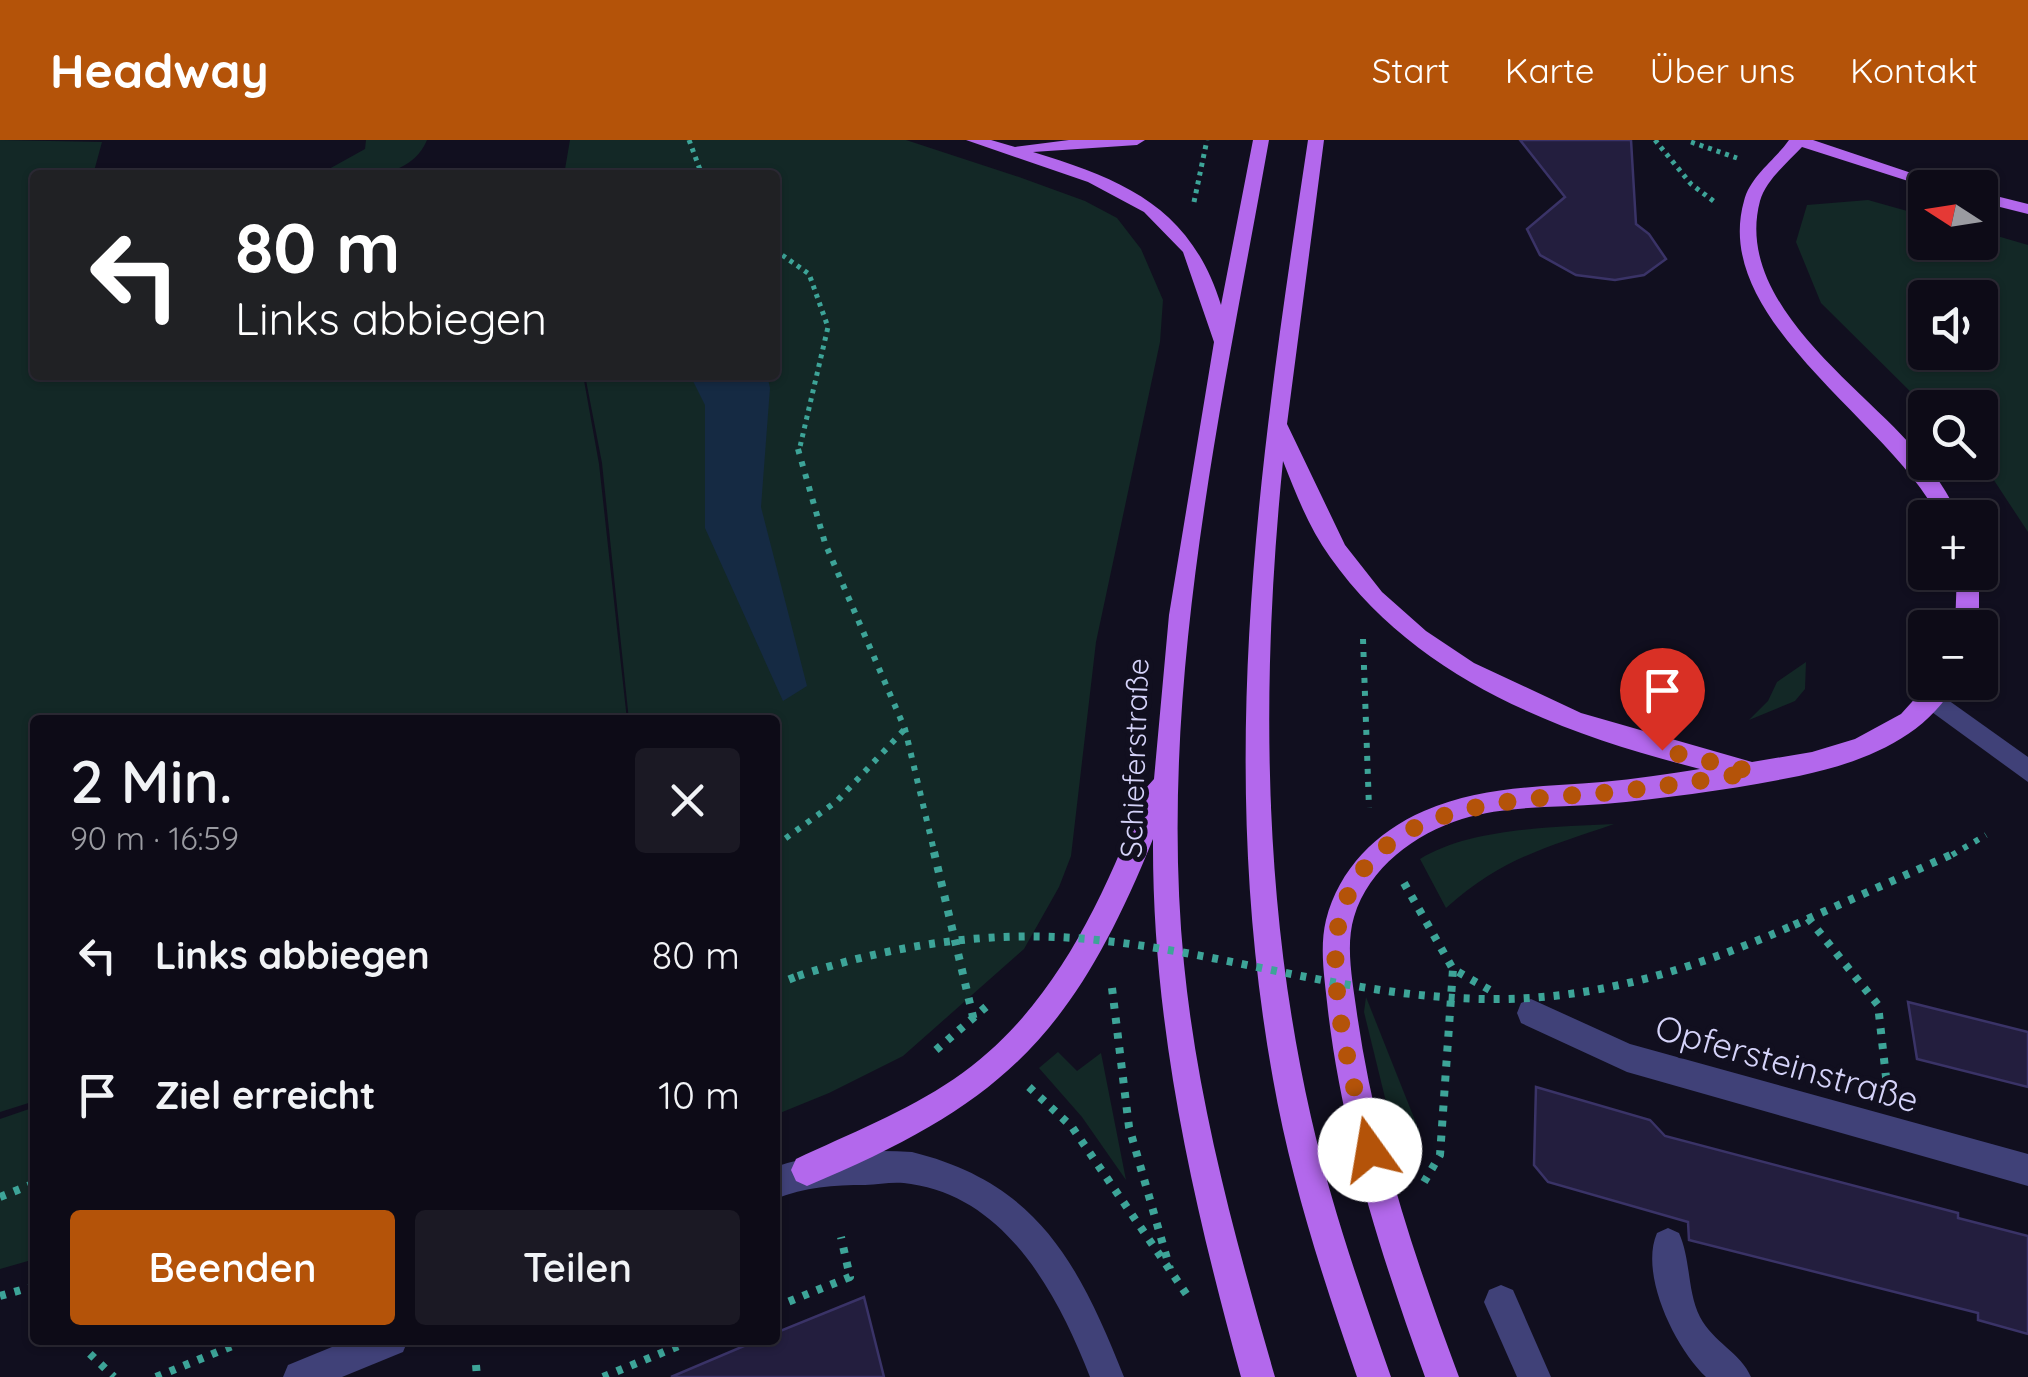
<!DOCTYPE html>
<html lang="de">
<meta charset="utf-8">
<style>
:root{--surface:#0d0b17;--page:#1b1924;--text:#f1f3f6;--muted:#9a9ba1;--line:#2d2b36;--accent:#b45309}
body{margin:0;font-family:Quicksand,sans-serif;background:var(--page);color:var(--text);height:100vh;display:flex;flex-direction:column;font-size:38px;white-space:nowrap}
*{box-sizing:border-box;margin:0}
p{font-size:32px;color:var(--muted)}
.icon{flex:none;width:55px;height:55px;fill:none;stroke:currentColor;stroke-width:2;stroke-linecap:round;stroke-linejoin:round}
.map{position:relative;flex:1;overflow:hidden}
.panel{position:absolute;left:30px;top:575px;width:750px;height:630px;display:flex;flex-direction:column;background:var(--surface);border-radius:10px;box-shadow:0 2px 8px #0004,0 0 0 2px var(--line)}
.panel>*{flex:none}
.top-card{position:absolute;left:30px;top:30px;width:750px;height:210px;border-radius:10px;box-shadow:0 2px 8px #0004,0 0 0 2px var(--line);background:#202124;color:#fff;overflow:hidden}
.needle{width:65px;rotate:282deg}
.fabs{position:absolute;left:1908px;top:30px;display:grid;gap:20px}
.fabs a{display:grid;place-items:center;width:90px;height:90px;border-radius:10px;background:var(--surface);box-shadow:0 2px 8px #0004,0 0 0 2px var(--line);font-size:50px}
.pin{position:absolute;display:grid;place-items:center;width:85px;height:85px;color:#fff;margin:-102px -42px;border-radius:50% 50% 50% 0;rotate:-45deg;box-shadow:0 0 10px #0007}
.pin .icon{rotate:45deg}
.me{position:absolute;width:110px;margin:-55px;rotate:347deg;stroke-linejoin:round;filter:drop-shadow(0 0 8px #0008)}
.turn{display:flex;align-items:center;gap:35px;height:210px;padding:0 40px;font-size:45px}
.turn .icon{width:130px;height:130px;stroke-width:2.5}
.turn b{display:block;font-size:70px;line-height:85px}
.round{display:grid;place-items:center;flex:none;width:105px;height:105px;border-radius:10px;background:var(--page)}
.summary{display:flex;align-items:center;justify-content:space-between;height:170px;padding:0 40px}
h1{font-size:60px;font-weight:600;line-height:75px}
.primary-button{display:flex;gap:20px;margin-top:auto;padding:20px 40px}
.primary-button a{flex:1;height:115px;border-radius:10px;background:var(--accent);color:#fff;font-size:40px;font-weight:600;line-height:115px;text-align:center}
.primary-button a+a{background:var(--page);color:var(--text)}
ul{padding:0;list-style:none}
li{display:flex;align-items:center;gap:30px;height:140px;padding:0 40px}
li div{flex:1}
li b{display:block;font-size:38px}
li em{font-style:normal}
header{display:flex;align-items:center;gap:60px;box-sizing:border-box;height:140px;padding:0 50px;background:var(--accent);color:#fff}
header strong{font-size:48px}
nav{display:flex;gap:55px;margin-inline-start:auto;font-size:35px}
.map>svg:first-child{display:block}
.green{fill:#132826;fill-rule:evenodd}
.water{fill:#152a43}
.building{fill:#231e3e;stroke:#3a3367;stroke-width:2.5}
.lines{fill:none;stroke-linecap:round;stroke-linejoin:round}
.path-far2{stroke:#3da498;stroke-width:5;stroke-dasharray:4 5;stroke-linecap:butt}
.path-far1{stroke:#3da498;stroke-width:6;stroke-dasharray:5 8;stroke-linecap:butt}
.path{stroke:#3da498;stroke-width:8;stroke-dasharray:6 9;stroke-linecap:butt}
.minor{fill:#404178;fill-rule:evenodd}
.major{fill:#b368ec;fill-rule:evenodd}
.path-bridge{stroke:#3da498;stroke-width:8;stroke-dasharray:6 9;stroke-linecap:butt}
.route{stroke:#b45309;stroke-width:18;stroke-dasharray:0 32.4}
.labels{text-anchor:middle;stroke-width:10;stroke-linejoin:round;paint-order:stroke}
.street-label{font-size:30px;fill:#d5d3f9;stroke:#110f1f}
.near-street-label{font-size:35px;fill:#d5d3f9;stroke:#110f1f}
</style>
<header>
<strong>Headway</strong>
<nav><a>Start</a><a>Karte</a><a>Über uns</a><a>Kontakt</a></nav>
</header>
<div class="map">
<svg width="2028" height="1237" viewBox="0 0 2028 1237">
<rect width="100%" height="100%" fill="#110f1f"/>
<g class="green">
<polygon points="0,0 102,2 93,35 35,35 35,235 583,235 599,324 627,580 35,580 35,961 0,972"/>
<path d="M366 0H427C410 40 358 39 320 34L365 9Z"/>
<polygon points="570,0 906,0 1019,37 1085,61 1117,78 1141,109 1163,160 1160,202 1096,502 1071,716 1059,747 1024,809 903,916 829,953 775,975 775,580 629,580 602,323 585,235 775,235 775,35 564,35"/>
<path d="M1868 60 1925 76V102H1980V91L2028 105V392L1980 319V268L1926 267 1821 163 1796 102 1807 65ZM1925 158H1980V212H1925Z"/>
<polygon points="1806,522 1805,549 1795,561 1749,580 1768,561 1777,542"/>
<path d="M1614 684C1545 708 1502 718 1446 768L1420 719C1470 688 1555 687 1614 684Z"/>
<polygon points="1366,857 1420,993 1420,1007 1401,1023 1364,872"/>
<polygon points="1058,912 1077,931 1101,913 1126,1040 1082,977 1039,928"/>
<polygon points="35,967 35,1119 0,1129 0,979"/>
</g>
<polygon class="water" points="690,235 767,235 770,248 761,367 807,546 783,561 705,388 705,265"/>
<g class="building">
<polygon points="1520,0 1631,0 1636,84 1649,94 1666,119 1644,135 1615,140 1576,135 1540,115 1527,89 1565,57"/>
<polygon points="1908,862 2028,892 2028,947 1917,919"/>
<polygon points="1536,947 1650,980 1665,996 1958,1073 1958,1078 2028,1096 2028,1194 1978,1180 1978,1173 1689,1100 1688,1082 1548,1042 1534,1025"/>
<polygon points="864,1157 884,1237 671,1237 758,1200 775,1200 775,1193"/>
</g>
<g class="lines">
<g class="path-far2">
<polyline points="689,0 702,35"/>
<polyline points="1655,0 1691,44 1716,63"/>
<polyline points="1691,2 1737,18"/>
<polyline points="1194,62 1207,0"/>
<polyline points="775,110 809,134 828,187 799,311"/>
</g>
<g class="path-far1">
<polyline points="798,309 825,403 905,589 935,715"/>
<polyline points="1363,499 1369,668"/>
<polyline points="775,706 837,661 904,590"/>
<polyline points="1952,715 1986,695"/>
</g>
<g class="path">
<polyline points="934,712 975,885"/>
<polyline points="1404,743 1453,829 1495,853"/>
<polyline points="1808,778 1878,865 1887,946"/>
<polyline points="1794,785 1957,712"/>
<polyline points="775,845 798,836"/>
<polyline points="1112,848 1129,987 1170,1129"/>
<polyline points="936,910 987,866"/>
<polyline points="1029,947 1072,987 1187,1155"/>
<polyline points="1424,1042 1440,1015 1453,829"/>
<polyline points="0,1057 35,1043"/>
<polyline points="0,1156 35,1146"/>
<polyline points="775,1167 850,1137 841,1097"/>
<polyline points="87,1200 87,1211 114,1237"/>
<polyline points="724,1200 727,1213"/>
<polyline points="476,1225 477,1237"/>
<polyline points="156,1237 247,1200"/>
<polyline points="603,1237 693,1200"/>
</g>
<g class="minor">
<polygon points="1934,550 2028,617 2028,642 1925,567 1922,560 1925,553"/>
<polygon points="1531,859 1630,904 2028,1014 2028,1046 1627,932 1521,883 1517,873 1521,863"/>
<path d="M912 1012C1038 1043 1079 1124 1124 1237H1090C1058 1155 1007 1058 911 1044 896 1041 881 1044 865 1045 834 1045 805 1047 775 1059V1027C817 1012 868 1009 912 1012Z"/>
<path d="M1668 1088 1679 1093C1691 1120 1687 1151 1700 1177 1713 1202 1741 1213 1751 1237H1706C1675 1208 1639 1134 1657 1093Z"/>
<polygon points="1501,1145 1513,1150 1551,1237 1517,1237 1484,1162 1489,1150"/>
<polygon points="349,1200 408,1200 403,1212 342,1237 283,1237 288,1225"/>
</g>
<g class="major">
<path d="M966 0H991L1015 7 1069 0H1145L1137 5 1033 12C1125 40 1191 68 1221 165L1253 0H1269C1221 270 1157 549 1184 824 1198 965 1236 1102 1275 1237H1241C1192 1059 1152 884 1153 699 1073 896 1003 964 807 1046L796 1041 791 1030 796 1019C849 994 905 972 954 939 1054 871 1104 757 1146 648L1154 639 1169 475 1214 202 1183 112 1144 72 1088 42Z"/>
<path d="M1308 0H1324L1287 284 1345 405 1382 452 1426 491 1474 523 1581 573 1752 622 1812 612 1855 599 1901 574 1930 542H1956C1925 600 1859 623 1799 636 1735 649 1669 658 1604 664 1557 668 1508 665 1462 679 1415 694 1369 727 1354 777 1345 807 1353 843 1357 874 1375 1000 1415 1119 1459 1237H1425C1382 1118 1343 997 1328 871 1325 841 1319 809 1326 780 1339 729 1376 692 1424 671 1481 646 1541 647 1602 642 1635 639 1668 634 1700 629 1560 593 1417 540 1330 417 1309 388 1296 354 1283 321 1261 540 1262 761 1311 977 1331 1065 1361 1151 1391 1237H1357C1323 1139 1291 1041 1273 939 1215 617 1260 319 1308 0Z"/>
<path d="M1789 0H1813L1956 48H1930L1802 7C1788 22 1766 40 1760 61 1734 159 1852 240 1909 303 1930 326 1946 349 1960 378H1939C1891 281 1710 181 1744 61 1750 36 1776 19 1789 0Z"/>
<polygon points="1980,52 2028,64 2028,74 1980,62"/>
<polygon points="1957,432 1979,432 1979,488 1955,488"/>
</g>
<path class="path-bridge" d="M798 836C896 804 994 789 1097 800 1234 814 1363 861 1502 859 1605 858 1701 826 1794 785"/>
</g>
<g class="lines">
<path class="route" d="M1370 1010C1354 948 1324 841 1340 778 1371 662 1506 661 1602 653 1653 648 1702 641 1753 632L1662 610"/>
</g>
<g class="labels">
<g class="street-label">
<text transform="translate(1135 618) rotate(-88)" y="10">Schieferstraße</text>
</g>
<g class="near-street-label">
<text transform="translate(1787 924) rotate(16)" y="12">Opfersteinstraße</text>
</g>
</g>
</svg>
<div class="fabs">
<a><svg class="needle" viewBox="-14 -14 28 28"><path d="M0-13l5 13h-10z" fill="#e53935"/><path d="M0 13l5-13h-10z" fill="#9a9ba1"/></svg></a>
<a><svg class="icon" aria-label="sound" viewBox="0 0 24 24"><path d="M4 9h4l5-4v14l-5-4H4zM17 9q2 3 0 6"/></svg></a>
<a><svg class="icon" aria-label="search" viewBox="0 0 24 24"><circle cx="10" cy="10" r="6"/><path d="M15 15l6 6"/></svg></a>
<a>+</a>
<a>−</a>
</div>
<div class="pin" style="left:1662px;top:610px;background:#d93025"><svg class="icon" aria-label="arrive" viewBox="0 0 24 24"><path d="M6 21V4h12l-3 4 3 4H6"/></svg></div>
<svg class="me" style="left:1370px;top:1010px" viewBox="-20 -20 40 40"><circle r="19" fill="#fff"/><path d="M0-13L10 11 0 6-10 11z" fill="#b45309"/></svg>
<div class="top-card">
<div class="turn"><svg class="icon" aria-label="left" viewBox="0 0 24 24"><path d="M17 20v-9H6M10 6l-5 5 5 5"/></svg><div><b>80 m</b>Links abbiegen</div></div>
</div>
<section class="panel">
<div class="summary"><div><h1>2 Min.</h1><p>90 m · 16:59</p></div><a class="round"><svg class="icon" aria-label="close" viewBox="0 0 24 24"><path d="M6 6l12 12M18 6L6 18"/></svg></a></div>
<ul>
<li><svg class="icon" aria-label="left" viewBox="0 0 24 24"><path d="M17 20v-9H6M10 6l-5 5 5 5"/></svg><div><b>Links abbiegen</b></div><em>80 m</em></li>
<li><svg class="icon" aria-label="arrive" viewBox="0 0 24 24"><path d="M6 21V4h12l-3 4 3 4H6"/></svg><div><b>Ziel erreicht</b></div><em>10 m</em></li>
</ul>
<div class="primary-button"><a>Beenden</a><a>Teilen</a></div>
</section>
</div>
